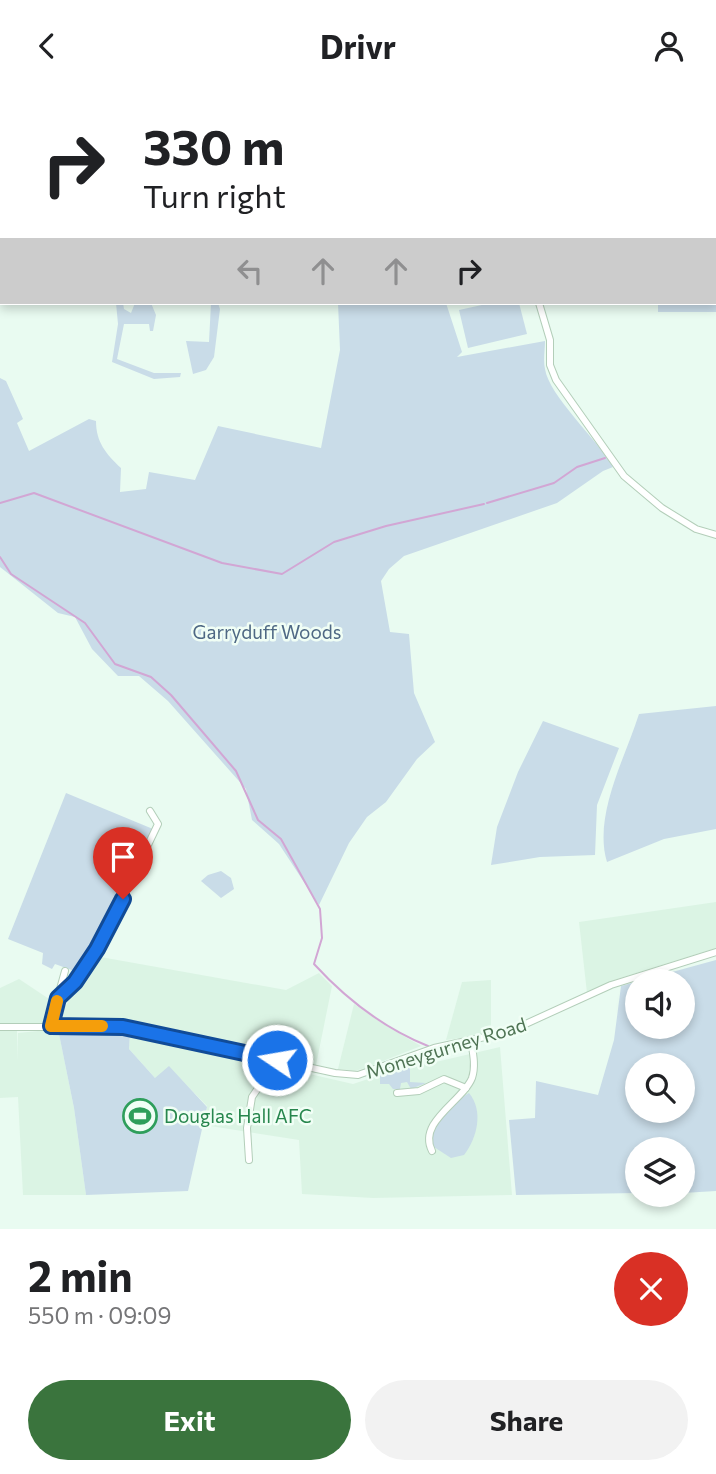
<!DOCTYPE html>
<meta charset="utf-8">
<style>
:root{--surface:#fff;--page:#f2f2f2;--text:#202124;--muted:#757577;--accent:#3a743d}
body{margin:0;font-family:Commissioner,sans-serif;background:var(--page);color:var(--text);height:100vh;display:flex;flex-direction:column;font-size:26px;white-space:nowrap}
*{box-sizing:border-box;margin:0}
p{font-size:23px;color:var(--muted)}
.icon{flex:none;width:38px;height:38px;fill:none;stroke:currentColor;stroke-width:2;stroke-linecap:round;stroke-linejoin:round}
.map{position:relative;height:1138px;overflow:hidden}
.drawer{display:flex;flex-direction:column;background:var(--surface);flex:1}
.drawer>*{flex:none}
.hud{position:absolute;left:0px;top:0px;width:718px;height:214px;box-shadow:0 4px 10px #0003;background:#fff;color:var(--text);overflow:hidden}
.tools{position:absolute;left:625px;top:878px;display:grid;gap:14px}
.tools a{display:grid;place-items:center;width:70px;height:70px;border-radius:50%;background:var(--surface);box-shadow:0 4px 10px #0003;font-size:35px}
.pin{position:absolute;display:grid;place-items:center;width:60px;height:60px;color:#fff;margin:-72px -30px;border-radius:50% 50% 50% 0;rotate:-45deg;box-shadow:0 0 7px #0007}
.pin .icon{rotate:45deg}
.me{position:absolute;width:77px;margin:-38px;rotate:282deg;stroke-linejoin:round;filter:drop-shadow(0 0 5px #0008)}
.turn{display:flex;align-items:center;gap:24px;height:147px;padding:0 28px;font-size:32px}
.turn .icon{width:91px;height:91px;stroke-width:2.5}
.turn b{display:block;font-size:49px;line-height:60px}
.lanes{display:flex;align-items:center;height:66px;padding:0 28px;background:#0003;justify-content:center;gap:35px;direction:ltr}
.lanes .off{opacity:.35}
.round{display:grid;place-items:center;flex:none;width:74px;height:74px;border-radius:37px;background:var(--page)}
.overview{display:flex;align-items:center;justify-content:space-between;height:119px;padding:0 28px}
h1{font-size:42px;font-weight:700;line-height:52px}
.action{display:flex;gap:14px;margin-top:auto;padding:14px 28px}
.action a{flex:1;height:80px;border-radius:42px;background:var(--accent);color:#fff;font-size:28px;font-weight:700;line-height:80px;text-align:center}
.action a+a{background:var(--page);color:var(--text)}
header{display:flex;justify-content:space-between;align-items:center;height:91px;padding:0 28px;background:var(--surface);font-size:32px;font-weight:700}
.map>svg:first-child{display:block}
.residential{fill:#dbf4e4}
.green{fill:#c9dce8;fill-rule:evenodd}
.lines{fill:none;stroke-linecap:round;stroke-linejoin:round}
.stream{stroke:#d2a6d4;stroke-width:2}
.minor-casing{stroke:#b3ceb9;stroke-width:8}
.minor{stroke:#fff;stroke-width:6}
.route-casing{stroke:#114b97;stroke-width:18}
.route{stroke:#1a73e8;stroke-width:12}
.slow{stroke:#f59e0b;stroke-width:12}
.labels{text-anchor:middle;stroke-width:5;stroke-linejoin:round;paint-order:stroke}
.park-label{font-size:19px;fill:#4e6884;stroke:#f0fef5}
.street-label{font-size:19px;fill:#4f7454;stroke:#f0fef5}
.leisure-label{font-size:19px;fill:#27864d;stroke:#f0fef5;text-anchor:start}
</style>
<header><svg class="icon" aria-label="back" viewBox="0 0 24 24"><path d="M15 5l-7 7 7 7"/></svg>Drivr<svg class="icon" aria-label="person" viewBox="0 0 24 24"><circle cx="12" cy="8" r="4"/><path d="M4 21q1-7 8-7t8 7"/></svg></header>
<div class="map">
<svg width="716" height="1138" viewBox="0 0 716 1138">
<rect width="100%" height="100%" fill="#e9fbf1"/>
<g class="residential">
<polygon points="716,811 716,857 614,889 587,902 579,831"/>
<polygon points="95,865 286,899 319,882 332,895 316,974 143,937 56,931"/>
<polygon points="19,888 52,910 49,932 0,933 0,897"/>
<polygon points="491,889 491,943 446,949 462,891"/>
<polygon points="354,913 383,933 421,955 368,976 355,980 338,978"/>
<polygon points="58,938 74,1017 86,1104 23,1104 18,1006 0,1007 0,939 17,940 18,970 18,942"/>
<polygon points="130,942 353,993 380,984 500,956 512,1104 373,1107 302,1103 299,1049 204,1034 207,1015 169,976 156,988 129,958"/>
</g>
<g class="green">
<polygon points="716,129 716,221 658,221 658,212 716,212"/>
<polygon points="116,212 123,212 124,218 131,222 135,212 151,212 156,224 153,240 150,240 149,233 124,233 117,268 154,282 181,282 180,286 154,288 112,271 118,233"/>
<polygon points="211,212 218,212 220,218 214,266 206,279 193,283 186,250 209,251"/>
<path d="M338 212H446L462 261 457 266 545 250C545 259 543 269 545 278 549 305 598 349 613 376L603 380 557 412 404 465 389 478 381 490 390 541 409 543 414 602 435 651 417 668 386 711 367 726 349 752 319 814 279 753 252 729 246 698 168 610 139 585H118L92 558 75 526 58 522 0 476V287L6 290 23 328 17 332 29 360 89 328 96 330C96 351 106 363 121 377L120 401 146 398 149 381 195 389 218 335 321 357 340 259Z"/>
<polygon points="491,212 519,212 527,243 468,257 459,219"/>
<path d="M716 615V738L664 748 607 771C593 725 625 667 639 623Z"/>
<polygon points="543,630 619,657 597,714 595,764 540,766 491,774 497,736 518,681"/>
<polygon points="66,702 153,738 99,850 77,881 55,873 52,878 42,873 43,862 8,848"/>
<polygon points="221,780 231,787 234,798 221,807 201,790 208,784"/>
<path d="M716 869V1100L683 1102 682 1059H637V1102L516 1104 509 1029 535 1027 536 990 598 1004 614 949 621 895ZM637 891H682V936H637ZM637 975H682V1020H637Z"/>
<polygon points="58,938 116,938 130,942 129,958 155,987 169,975 207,1016 188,1100 86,1104 74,1017"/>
<polygon points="410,973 410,991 426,992 411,998 407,991 401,992 400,998 393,998 389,993 380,993 380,983"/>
<path d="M469 1002C484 1020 477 1047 464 1064L451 1067 434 1056C425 1035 453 1012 469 1002Z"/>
</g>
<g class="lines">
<g class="stream">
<polyline points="0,412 34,402 222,472 282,483 334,451 386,435 484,413"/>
<polyline points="487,412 554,392 577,376 605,367"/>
<path d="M0 466 11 483 85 532 115 573 151 586 171 604 236 680 258 729 281 748 320 818 322 847 314 873C347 909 383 937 428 955"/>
</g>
<g class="minor-casing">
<g id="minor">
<polyline points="488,2 488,0"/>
<polyline points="539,212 550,249 550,274 556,289 624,385 662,417 696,438 716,444"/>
<polyline points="58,905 65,880"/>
<polyline points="51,935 58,907 75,891 104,846 158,733 150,720"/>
<polyline points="0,936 123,936 335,982 358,984 434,957 508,941 611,894 716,861"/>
<polyline points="397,1002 419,1000 444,988 466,997"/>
<path d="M432 1060C417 1031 463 1010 472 987 476 975 473 962 471 950"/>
<polyline points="249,1069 247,1037 252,1006 277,969"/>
</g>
</g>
<use href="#minor" class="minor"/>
</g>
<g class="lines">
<g class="route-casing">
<polyline id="route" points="123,808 97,858 75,891 58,907 51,935 123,936 277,969"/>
</g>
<use href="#route" class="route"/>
<polyline class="slow" points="57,910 51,935 102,935"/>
</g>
<defs>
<g id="stadium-ring" transform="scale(1.75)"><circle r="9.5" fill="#f0fef5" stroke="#2e9e5b" stroke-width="1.5"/><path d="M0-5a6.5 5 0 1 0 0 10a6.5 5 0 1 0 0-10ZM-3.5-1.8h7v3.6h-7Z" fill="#2e9e5b"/></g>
</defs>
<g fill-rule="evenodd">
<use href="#stadium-ring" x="140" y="1025"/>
</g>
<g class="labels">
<g class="park-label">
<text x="267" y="548">Garryduff Woods</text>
</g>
<g class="street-label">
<text transform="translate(446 957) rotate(-17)" y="7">Moneygurney Road</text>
</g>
<g class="leisure-label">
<text x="164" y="1032">Douglas Hall AFC</text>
</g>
</g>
</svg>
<div class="tools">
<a><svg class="icon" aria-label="sound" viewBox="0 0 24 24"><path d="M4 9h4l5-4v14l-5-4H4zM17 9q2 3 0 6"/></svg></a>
<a><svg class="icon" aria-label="search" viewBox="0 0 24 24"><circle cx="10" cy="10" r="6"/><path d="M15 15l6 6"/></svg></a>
<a><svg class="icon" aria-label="layers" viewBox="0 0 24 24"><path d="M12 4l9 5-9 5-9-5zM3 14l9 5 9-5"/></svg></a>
</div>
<div class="pin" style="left:123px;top:808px;background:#d93025"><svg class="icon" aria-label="arrive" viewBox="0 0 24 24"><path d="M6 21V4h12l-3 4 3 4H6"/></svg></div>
<svg class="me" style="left:277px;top:969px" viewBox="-20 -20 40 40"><circle r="17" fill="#1a73e8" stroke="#fff" stroke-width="3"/><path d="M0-11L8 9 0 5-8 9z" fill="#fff"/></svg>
<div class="hud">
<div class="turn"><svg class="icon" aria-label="right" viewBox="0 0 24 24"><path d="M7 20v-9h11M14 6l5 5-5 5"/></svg><div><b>330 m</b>Turn right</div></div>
<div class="lanes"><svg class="icon off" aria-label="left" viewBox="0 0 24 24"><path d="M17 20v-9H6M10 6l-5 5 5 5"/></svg><svg class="icon off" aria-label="ahead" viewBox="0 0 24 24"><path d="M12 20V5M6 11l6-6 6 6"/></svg><svg class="icon off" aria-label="ahead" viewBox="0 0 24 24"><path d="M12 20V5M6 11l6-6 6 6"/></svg><svg class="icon" aria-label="right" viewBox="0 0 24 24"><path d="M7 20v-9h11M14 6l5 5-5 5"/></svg></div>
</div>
</div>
<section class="drawer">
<div class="overview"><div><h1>2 min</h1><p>550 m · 09:09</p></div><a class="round" style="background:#d93025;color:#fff"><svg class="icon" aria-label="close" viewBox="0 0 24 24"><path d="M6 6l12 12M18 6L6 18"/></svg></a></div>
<div class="action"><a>Exit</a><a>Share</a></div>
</section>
